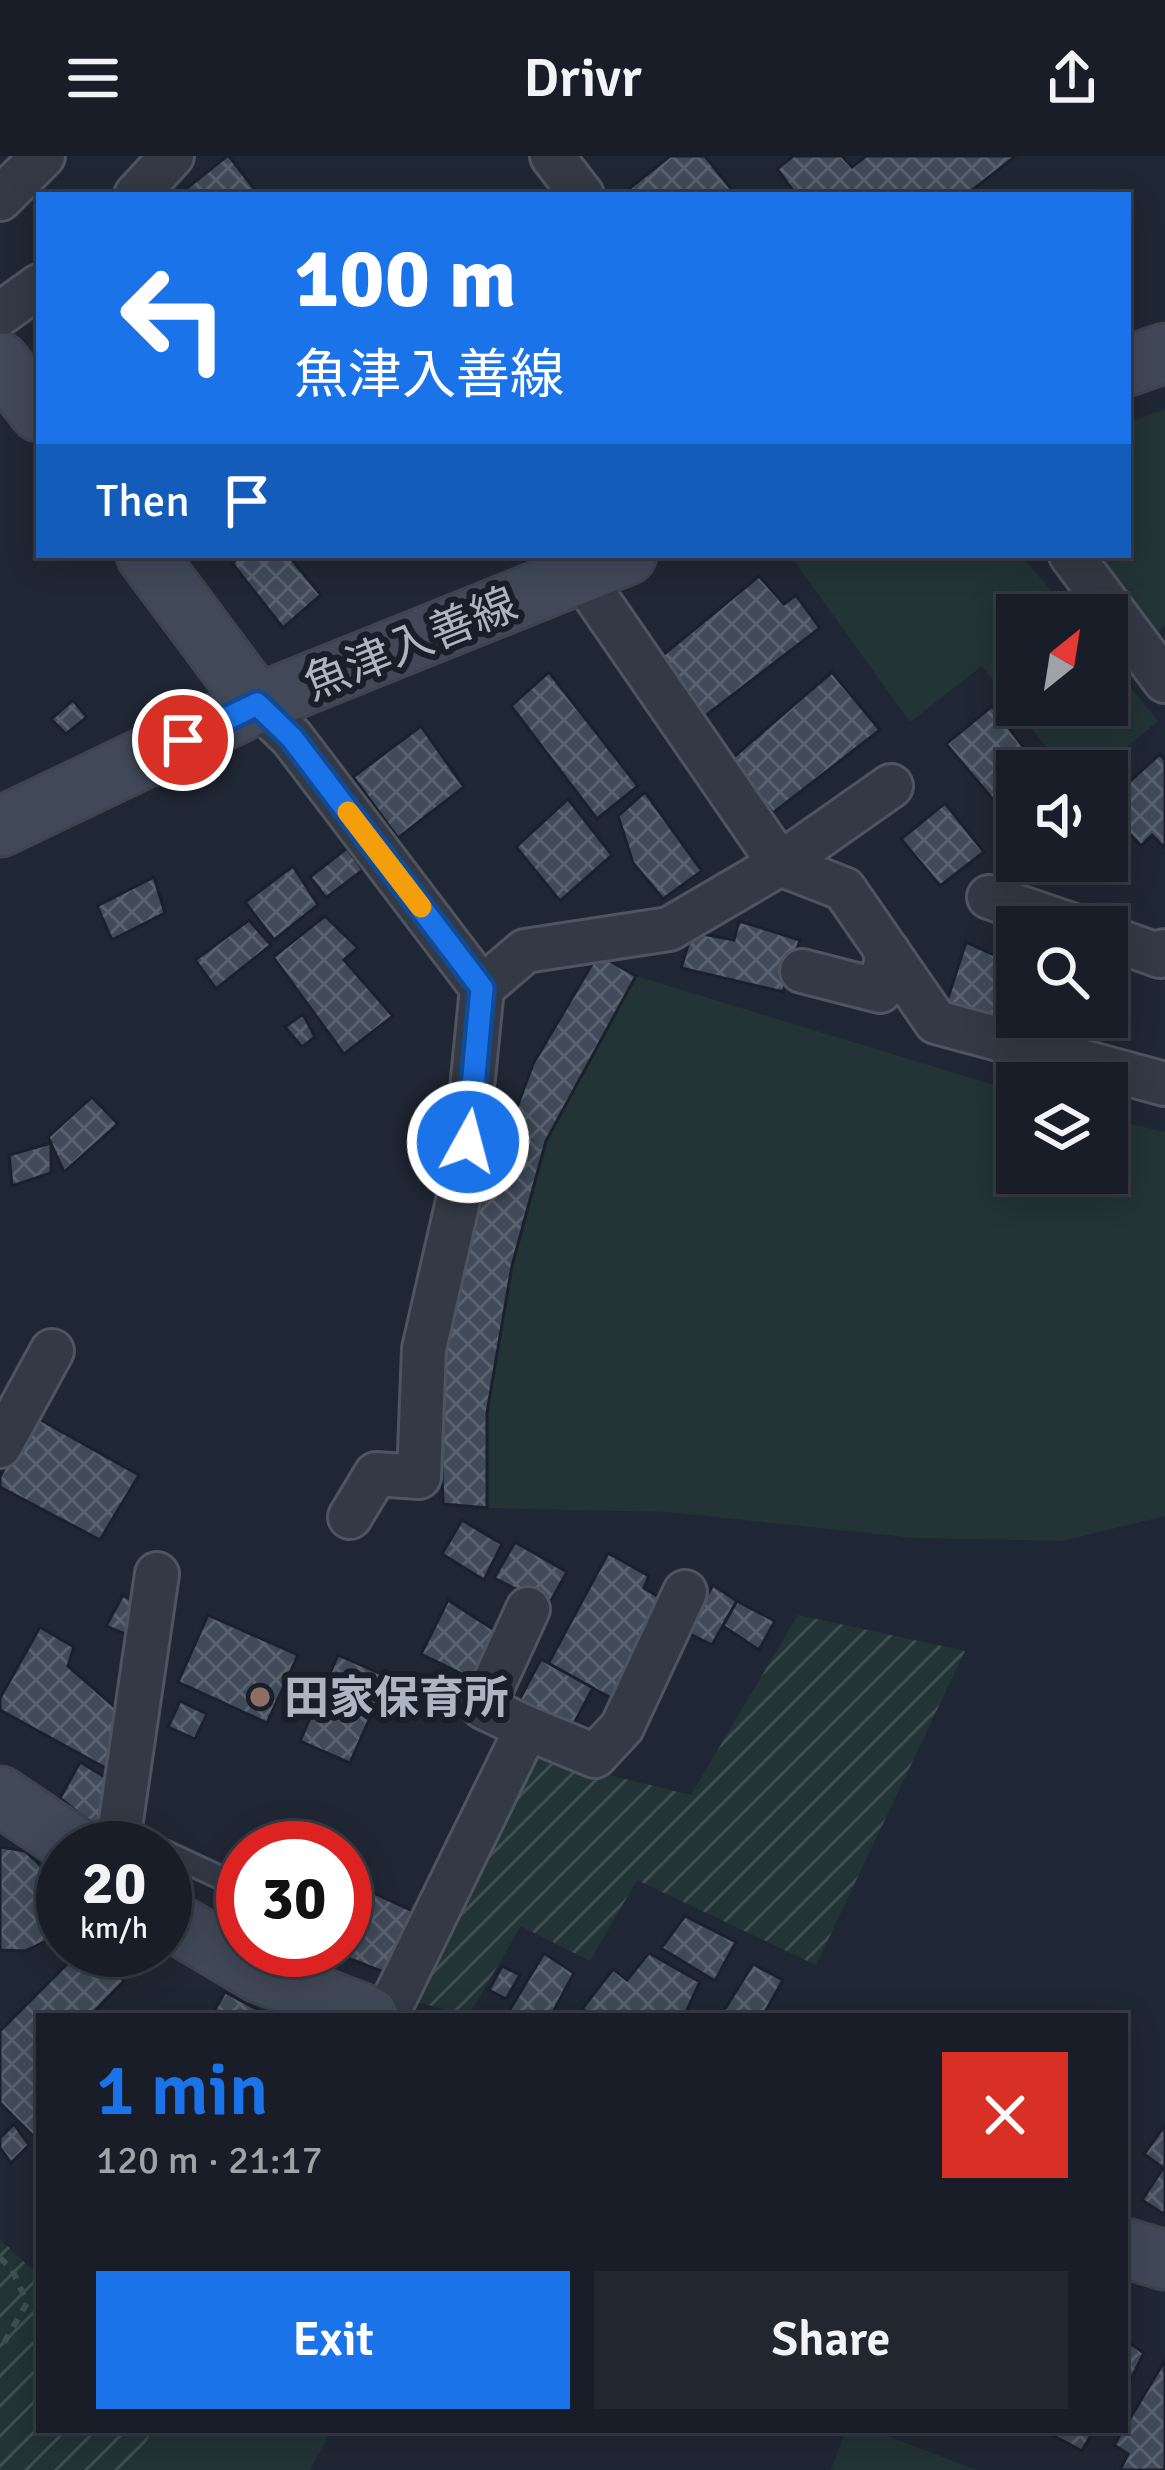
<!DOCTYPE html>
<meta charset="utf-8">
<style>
:root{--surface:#181d27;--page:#21262f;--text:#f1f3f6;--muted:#9fa2a7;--line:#363b44;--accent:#1a73e8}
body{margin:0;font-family:Signika,"Noto Sans JP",sans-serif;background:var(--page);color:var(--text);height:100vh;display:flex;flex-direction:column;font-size:45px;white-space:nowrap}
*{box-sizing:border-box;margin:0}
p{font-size:39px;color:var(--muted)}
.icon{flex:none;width:66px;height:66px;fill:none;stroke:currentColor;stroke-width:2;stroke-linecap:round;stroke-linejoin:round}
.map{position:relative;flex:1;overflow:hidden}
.side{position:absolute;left:36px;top:1857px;width:1092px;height:420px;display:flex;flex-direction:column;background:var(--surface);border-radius:0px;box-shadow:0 6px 30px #0003,0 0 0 3px var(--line)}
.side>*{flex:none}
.guide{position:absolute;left:36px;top:36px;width:1095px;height:366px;border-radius:0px;box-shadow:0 6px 30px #0003,0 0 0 3px var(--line);background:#1a73e8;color:#fff;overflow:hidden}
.needle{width:78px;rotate:30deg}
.fabs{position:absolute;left:996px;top:438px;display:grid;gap:24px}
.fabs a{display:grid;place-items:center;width:132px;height:132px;border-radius:0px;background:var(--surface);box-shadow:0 6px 30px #0003,0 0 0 3px var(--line);font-size:60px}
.speed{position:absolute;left:36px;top:1665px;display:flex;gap:24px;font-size:60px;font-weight:700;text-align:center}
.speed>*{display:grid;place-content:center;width:156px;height:156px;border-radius:50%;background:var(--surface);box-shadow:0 6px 30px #0003,0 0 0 3px var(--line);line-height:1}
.speed small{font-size:30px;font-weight:400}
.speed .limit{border:18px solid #d22;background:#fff;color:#111}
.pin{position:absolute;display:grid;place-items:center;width:102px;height:102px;color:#fff;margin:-51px;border:6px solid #fff;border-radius:50%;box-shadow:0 3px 12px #0007}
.me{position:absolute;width:132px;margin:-66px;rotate:7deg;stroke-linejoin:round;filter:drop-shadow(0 0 9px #0008)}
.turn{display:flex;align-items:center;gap:42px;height:252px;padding:0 60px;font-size:54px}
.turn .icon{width:156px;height:156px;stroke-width:2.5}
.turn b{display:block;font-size:84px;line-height:102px}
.then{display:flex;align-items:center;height:114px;padding:0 60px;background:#0003;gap:24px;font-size:45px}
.round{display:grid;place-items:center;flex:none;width:126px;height:126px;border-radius:0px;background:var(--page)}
.summary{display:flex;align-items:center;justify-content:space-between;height:204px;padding:0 60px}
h1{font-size:72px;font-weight:600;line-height:90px;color:var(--accent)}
.action{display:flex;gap:24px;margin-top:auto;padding:24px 60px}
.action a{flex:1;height:138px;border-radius:0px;background:var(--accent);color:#fff;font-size:48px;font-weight:600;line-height:138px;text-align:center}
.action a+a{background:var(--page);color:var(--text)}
header{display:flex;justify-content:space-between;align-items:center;height:156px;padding:0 60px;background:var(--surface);font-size:54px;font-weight:600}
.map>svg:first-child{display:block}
.grass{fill:#233436}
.garden{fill:url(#garden-furrows)}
.building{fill:url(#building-cross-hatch);stroke:#1b212c;stroke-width:3}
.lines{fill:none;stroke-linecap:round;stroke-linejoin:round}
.lane-casing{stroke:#4e5460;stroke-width:27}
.street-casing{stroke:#4e5460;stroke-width:48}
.secondary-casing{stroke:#3d434f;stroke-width:63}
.path{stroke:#3f4f53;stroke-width:6;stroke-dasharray:9 9;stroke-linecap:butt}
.lane{stroke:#333a45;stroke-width:21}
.street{stroke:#333a45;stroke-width:42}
.secondary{stroke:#414858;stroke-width:57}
.route-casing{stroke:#114b97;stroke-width:30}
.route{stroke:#1a73e8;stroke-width:21}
.slow{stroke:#f59e0b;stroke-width:21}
.education-dot{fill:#8d6e63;stroke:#191f29;stroke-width:4.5}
.labels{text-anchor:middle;stroke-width:12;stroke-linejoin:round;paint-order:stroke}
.street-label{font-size:45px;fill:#adb4c2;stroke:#191f29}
.poi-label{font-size:45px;font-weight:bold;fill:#adb4c2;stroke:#191f29;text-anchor:start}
</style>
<header><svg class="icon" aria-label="menu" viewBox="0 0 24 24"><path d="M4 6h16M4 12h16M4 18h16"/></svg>Drivr<svg class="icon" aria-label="share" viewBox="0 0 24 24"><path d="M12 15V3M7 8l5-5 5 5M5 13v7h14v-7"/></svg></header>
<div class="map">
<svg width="1165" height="2314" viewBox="0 0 1165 2314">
<defs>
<pattern id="garden-furrows" width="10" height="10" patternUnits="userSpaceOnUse" patternTransform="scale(3)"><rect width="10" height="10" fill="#233436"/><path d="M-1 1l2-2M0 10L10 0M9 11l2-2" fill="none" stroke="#404f51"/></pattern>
<pattern id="building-cross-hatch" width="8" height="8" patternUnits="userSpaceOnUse" patternTransform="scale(3)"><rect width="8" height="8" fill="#414a59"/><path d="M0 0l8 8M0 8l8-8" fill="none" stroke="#5a626f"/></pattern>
</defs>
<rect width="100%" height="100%" fill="#202734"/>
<g class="grass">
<polygon points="1165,253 1165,469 1154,478 1093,399 1128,399 1128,267"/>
<polygon points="790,399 1021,399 1071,459 1017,459 1017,549 1107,549 1107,503 1158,565 1098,615 1065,615 982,510 910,566"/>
<polygon points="636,820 1017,936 1017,1017 1107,1017 1107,962 1165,976 1165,1360 1062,1385 915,1382 668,1356 487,1352 487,1257 512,1110 546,985"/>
<polygon points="151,2274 332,2274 310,2314 136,2314"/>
<polygon points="846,2274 872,2274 976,2314 831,2314"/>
</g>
<g class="garden">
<polygon points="798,1459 965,1495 816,1809 637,1724 590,1805 521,1770 468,1860 410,1844 535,1596 588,1614 691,1639"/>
<polygon points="0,2083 39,2120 39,2274 151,2274 136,2314 0,2314"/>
</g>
<g class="building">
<polygon points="229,0 259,39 178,39 227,0"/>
<polygon points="670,0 705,0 736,39 621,39"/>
<polygon points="793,0 842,0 852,11 866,0 1016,0 966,39 796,39 777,13"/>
<polygon points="242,399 288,399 321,439 283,472 232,407"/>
<polygon points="759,420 784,448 796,439 820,472 704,561 658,503"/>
<polygon points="549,516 638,630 597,663 511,550"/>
<polygon points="832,516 880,574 773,657 730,604"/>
<polygon points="73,544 87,561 66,578 51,563"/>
<polygon points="992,550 1042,615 1017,615 1017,672 946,588"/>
<polygon points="421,570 464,631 398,682 353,621"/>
<polygon points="1160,598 1165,604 1165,692 1152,679 1141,690 1107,653 1107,646"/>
<polygon points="645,636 702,715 663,743 633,707 618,660"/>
<polygon points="568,643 612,699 560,745 516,691"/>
<polygon points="945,647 984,696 940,730 901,683"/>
<polygon points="347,692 363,714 326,742 310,721"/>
<polygon points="293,710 318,749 274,784 245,746"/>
<polygon points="154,721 165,757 112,784 97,750"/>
<polygon points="325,760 358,792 344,804 393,860 344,898 273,801"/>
<polygon points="249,764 271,789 216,833 195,804"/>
<polygon points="739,765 800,784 783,836 681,812 692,776 734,784"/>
<polygon points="966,786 1017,810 1017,861 1095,861 1079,898 946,848"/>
<polygon points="598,798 636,820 546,985 512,1110 487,1257 487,1352 443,1348 439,1218 470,1077 533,908"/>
<polygon points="303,858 315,881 302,891 285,871"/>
<polygon points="92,941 118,968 64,1016 48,981"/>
<polygon points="51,987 51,1017 12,1030 9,999"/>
<polygon points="32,1259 139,1319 100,1384 0,1331 0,1321"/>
<polygon points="462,1364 502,1388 484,1424 442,1398"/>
<polygon points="515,1386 567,1416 548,1450 494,1422"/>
<polygon points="608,1397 649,1420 644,1432 662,1443 611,1542 548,1508"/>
<polygon points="713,1429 737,1445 712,1489 686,1476"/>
<polygon points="123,1439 141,1450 129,1480 106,1470"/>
<polygon points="448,1444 502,1479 474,1524 421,1498"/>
<polygon points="737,1445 775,1465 759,1494 723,1470"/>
<polygon points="208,1459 298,1499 267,1567 178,1526"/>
<polygon points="40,1471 74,1491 68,1510 124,1559 111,1615 0,1554 0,1542"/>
<polygon points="338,1499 388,1521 350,1607 300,1585"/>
<polygon points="541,1503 593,1532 570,1575 517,1548"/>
<polygon points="180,1545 207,1558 195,1583 168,1571"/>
<polygon points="80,1606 115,1627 97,1672 60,1642"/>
<polygon points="0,1691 25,1695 39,1708 54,1731 60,1754 55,1781 25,1795 0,1794"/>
<polygon points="367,1734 419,1758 386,1817 335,1797 345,1794 345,1777"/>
<polygon points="685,1760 736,1786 715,1825 661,1792"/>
<polygon points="81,1794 90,1794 124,1825 90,1860 39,1860 39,1986 0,1947 0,1875"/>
<polygon points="544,1797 574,1817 551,1860 522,1860 509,1855"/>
<polygon points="649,1797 700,1826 687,1854 696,1860 594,1860 582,1853 613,1813 627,1824"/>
<polygon points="753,1808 783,1824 763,1860 731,1860 723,1856"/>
<polygon points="502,1810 520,1819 506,1843 489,1834"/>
<polygon points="225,1836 269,1860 211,1860"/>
<polygon points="14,1968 29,1989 11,2007 0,1992 0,1982"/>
<polygon points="1165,1969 1165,2059 1142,2044 1163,2012 1144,1998"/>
<polygon points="1125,2184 1144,2197 1125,2235"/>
<polygon points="1165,2204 1165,2314 1120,2314 1128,2298 1114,2289"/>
<polygon points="1043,2274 1094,2274 1082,2295"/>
</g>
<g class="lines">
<g class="lane-casing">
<polyline id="lane" points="165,1696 243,1732"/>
</g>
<g class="street-casing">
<g id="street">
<polyline points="552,0 582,39"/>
<polyline points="136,39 172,0"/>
<polyline points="0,43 43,0"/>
<polyline points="0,158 39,130"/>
<polyline points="1071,399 1165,525"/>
<polyline points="257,548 292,582 482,832 525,795 669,773 780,708 580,418"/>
<polyline points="780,708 844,733 936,866 1165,928"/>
<polyline points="780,708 891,630"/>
<polyline points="989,741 1077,771"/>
<polyline points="1107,781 1160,800 1165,795"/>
<polyline points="802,815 880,835 888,796"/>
<polyline points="0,1290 52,1195"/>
<polyline points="350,1361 376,1318 419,1321 424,1193 463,1023 482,832"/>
<polyline points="527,1572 595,1600 622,1571 685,1436"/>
<polyline points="117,1692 157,1418"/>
<polyline points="386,1860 527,1572 483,1551 528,1453"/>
</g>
</g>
<g class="secondary-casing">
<g id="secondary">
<polyline points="0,206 39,256"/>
<polyline points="1128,210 1165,197"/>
<polyline points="146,399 257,548"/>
<polyline points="0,671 257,548 627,399"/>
<polyline points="0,1640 77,1692"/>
<polyline points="165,1761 259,1817 369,1860"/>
<polyline points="1125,2092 1165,2104"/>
</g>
</g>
<polyline class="path" points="0,2102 12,2113 27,2147 1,2192"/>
<use href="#lane" class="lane"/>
<use href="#street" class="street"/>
<use href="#secondary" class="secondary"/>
</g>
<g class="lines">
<g class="route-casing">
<polyline id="route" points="183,584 257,548 292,582 482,832 468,986"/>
</g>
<use href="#route" class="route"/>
<polyline class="slow" points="348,656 421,751"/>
</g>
<circle class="education-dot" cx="260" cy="1541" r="12"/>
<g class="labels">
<g class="street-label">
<text transform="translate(410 487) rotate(-22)" y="16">魚津入善線</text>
</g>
<g class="poi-label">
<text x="284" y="1557">田家保育所</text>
</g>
</g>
</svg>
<div class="fabs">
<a><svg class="needle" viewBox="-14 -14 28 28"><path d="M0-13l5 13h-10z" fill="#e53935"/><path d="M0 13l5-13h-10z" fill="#9fa2a7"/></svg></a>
<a><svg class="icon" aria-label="sound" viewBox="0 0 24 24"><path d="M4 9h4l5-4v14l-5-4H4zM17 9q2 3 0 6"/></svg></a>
<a><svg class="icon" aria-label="search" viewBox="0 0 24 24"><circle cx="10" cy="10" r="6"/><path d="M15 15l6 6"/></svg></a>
<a><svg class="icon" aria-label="layers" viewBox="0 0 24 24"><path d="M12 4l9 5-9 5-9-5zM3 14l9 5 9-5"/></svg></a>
</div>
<div class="speed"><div>20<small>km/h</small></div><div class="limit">30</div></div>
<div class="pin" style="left:183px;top:584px;background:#d93025"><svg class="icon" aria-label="arrive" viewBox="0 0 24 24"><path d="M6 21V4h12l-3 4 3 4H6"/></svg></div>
<svg class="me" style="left:468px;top:986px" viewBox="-20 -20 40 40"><circle r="17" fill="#1a73e8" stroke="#fff" stroke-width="3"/><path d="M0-11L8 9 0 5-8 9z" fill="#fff"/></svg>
<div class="guide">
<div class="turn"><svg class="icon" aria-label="left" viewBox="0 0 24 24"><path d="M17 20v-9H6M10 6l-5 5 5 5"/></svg><div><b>100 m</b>魚津入善線</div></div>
<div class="then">Then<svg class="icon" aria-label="arrive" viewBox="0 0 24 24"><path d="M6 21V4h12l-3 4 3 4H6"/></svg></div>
</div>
<section class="side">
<div class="summary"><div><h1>1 min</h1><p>120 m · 21:17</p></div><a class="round" style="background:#d93025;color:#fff"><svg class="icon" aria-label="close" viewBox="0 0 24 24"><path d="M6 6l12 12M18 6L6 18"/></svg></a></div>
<div class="action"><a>Exit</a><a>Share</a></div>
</section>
</div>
